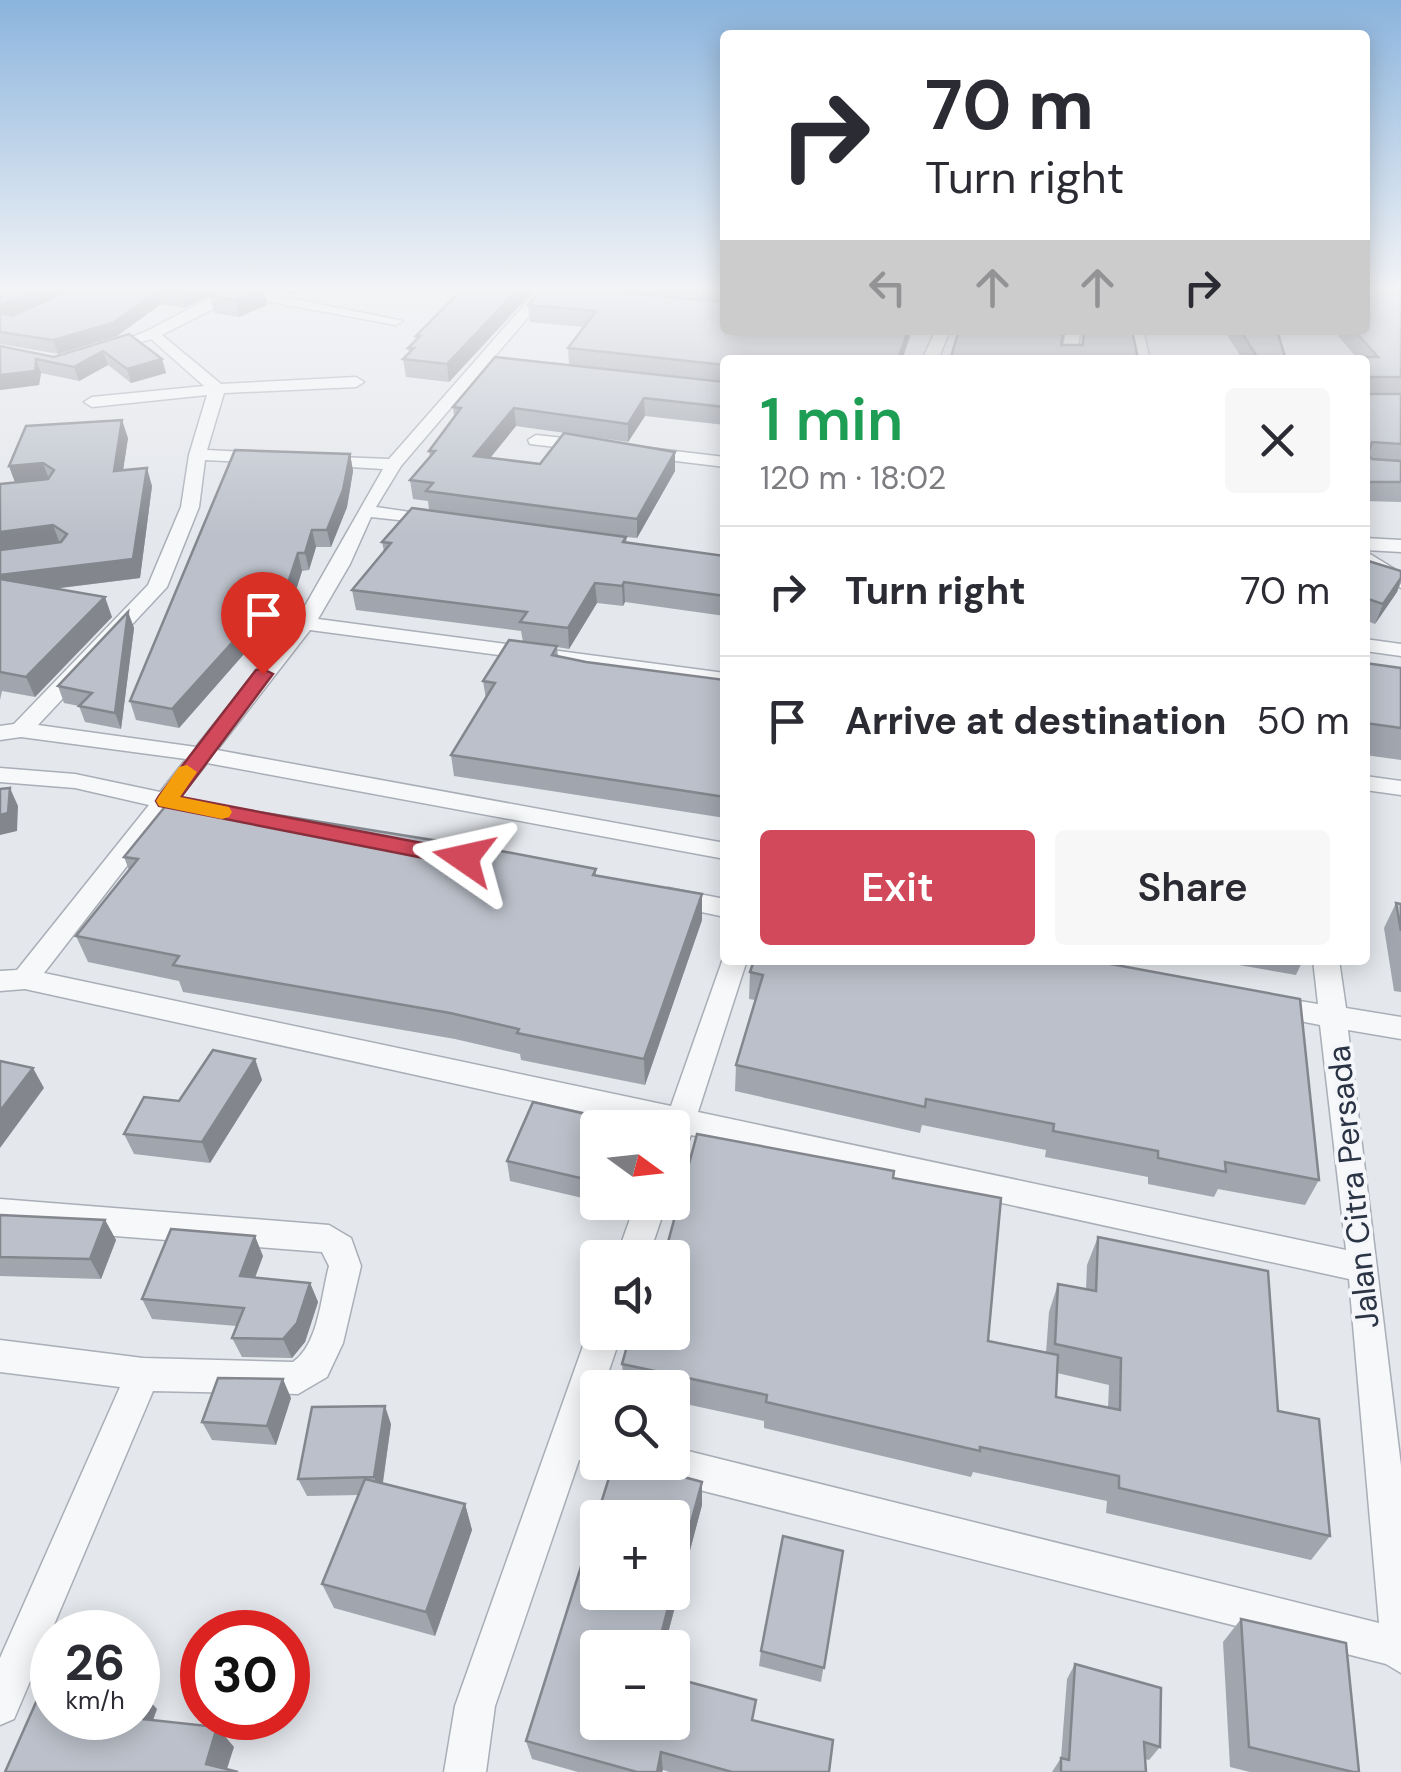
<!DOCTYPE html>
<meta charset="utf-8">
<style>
:root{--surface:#fff;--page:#f7f7f7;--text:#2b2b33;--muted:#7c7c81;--line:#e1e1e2;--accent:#d1495b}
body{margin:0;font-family:"DM Sans",sans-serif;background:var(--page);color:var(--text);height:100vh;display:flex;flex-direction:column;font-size:38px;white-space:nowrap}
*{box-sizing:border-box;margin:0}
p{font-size:32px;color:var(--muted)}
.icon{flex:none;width:55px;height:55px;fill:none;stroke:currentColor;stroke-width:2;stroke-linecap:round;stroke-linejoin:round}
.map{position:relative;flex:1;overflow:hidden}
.sheet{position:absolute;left:720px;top:355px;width:650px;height:610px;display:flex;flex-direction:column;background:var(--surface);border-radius:10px;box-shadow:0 5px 25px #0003}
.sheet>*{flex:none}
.banner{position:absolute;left:720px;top:30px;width:650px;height:305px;border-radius:10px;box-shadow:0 5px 25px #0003;background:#fff;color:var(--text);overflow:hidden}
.needle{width:65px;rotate:105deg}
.buttons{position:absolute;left:580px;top:1110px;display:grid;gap:20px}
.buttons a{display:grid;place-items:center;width:110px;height:110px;border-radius:10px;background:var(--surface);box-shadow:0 5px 25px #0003;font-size:50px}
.speed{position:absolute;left:30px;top:1610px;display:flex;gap:20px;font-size:50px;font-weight:700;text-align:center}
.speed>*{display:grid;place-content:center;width:130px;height:130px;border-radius:50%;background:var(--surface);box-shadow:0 5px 25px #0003;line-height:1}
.speed small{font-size:25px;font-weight:400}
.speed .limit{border:15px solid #d22;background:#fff;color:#111}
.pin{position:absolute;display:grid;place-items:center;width:85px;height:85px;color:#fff;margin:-102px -42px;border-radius:50% 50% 50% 0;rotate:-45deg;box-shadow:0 0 10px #0007}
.pin .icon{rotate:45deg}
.me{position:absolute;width:110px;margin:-55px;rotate:281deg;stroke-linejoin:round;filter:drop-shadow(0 0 8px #0008)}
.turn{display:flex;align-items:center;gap:35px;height:210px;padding:0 40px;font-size:45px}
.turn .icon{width:130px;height:130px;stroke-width:2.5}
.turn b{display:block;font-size:70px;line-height:85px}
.lanes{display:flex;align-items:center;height:95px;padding:0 40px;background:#0003;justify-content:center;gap:50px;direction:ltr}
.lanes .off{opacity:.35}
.round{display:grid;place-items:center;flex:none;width:105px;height:105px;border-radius:10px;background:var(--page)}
.headline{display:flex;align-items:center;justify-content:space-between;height:170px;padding:0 40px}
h1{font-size:60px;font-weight:600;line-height:75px;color:#1e9e55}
.primary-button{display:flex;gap:20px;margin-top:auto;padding:20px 40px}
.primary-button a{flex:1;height:115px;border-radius:10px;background:var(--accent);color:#fff;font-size:40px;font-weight:600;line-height:115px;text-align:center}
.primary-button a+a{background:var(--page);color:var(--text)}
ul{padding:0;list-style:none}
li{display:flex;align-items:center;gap:30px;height:130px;padding:0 40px;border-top:2px solid var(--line)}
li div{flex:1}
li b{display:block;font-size:38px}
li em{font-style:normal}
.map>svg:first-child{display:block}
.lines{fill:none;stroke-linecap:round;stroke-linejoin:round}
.street-casing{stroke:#a9aeb7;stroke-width:3}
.street{fill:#f7f8fa;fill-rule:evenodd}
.wall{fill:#a1a5ae;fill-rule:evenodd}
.shaded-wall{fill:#83868d}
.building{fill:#bbc0ca;stroke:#83868d;stroke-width:2.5;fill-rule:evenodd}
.route{fill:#d1495b;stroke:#882f3b;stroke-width:2.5}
.slow{fill:#f59e0b}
.labels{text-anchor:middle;stroke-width:8;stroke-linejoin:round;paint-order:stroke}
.near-street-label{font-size:32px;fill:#2b3445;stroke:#f4f6f9}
</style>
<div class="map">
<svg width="1401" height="1772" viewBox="0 0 1401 1772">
<rect width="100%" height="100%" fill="#e4e7ec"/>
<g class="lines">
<g class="street-casing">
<g id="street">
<polygon points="231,287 252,287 250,290 403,321 396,325 238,296 162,335 221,384 356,377 364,382 356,387 224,393 207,450 267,453 275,458 267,463 205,460 199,507 167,587 38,725 196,747 297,620 383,469 317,465 311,464 311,456 389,459 540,287 554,287 401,466 376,507 444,517 444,525 371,517 350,564 318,619 725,673 725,685 310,630 217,750 725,843 725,859 207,763 181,796 189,803 185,808 171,809 44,973 671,1106 725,953 725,960 747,960 698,1112 1346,1250 1320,1025 1259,1013 1255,1006 1259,999 1269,996 1318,1004 1313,960 1339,960 1346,1008 1401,1017 1401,1039 1348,1030 1401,1466 1401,1673 1386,1664 660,1480 647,1475 642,1462 672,1462 672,1447 1379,1623 1349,1279 691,1135 683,1155 672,1158 672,1128 657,1128 25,989 0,991 0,971 17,970 149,805 75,788 0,782 0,768 75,774 160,792 186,759 21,737 0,740 0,726 14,724 148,585 181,507 189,455 207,395 92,407 84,402 92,397 204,386 151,339 105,354 98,350 147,331"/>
<polygon points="936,330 950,330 938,360 922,360"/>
<polygon points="1066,330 1080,330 1077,360 1061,360"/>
<polygon points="1129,330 1143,330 1150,360 1134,360"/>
<polygon points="536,435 591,441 599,446 591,451 530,444 528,440"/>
<polygon points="641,447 725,457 725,467 635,456 633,452"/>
<polygon points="1365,538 1401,540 1401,552 1365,550"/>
<polygon points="1365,551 1401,573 1401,588 1365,566"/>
<polygon points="1365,639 1401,644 1401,656 1365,651"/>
<polygon points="1365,776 1401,781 1401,795 1365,790"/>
<polygon points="668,888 725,899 725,917 659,903 655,897"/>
<path d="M0 1199 329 1225 351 1238 361 1266 343 1343 327 1377 298 1394 153 1391 14 1719 0 1725V1658L120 1387 0 1372V1340L143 1358 293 1362C319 1344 321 1295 329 1266L322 1252 0 1227Z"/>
<polygon points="636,1202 667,1202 648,1258 616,1258"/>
<polygon points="598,1319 598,1332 622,1332 603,1388 598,1388 598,1404 589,1427 598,1429 598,1462 603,1462 579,1460 495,1706 486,1772 444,1772 455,1706 588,1332"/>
</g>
</g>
<use href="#street" class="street"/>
</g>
<g class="wall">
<polygon points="0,287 73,287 10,316 12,316 77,287 220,287 218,291 185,308 161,304 117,336 58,354 0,344"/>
<polygon points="265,287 310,287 292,295"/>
<polygon points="464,287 537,287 449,382 406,377 403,359 409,353 408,348 417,339 416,336"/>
<polygon points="574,287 725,287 725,330 912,330 902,360 725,360 725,425 645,416 628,442 516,426 490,458 540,464 675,471 637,538 626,537 627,543 725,556 725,616 625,602 623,606 597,603 569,649 557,647 558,656 586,662 725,680 725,818 454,776 451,755 486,699 483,681 523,642 521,631 356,610 352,590 384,551 382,542 429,510 428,501 413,499 410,480 430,457 429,451 454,417 453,407 569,365 568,348 584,327 530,322 528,305 615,292"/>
<polygon points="1401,287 1401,502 1365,501 1365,360 950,360 1061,345 1081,345 1083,330 1132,330 1138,359 1243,360 1224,330 1277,330 1285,357 1356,357 1333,330 1365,330"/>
<polygon points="210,296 267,305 239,317 214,313"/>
<polygon points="129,334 162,359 166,373 131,383 108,365 79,381 41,373 39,385 0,390 0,346 54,357"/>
<polygon points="128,438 123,470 152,486 140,578 54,589 112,617 35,697 2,691 0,700 0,484 15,482 9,466"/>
<polygon points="350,454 353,471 347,507 331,547 316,547 309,570 302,571 284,628 265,630 179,728 136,720 130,701"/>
<polygon points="1365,560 1401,571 1401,583 1397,592 1375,624 1365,620"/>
<polygon points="128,612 134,628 121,729 85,722 79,706 64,703 58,686"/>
<polygon points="1365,663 1401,668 1401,760 1365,755"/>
<polygon points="124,857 596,869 596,875 702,894 702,920 645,1085 521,1060 520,1054 455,1039 183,992 179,981 88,962 76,936 129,870"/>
<polygon points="1396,903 1401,904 1401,992 1394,991 1384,928"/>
<polygon points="754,960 1319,1180 1305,1205 1218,1189 1214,1197 1148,1184 1148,1177 1045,1157 1046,1150 922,1125 920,1133 735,1091 736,1065 755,1000 749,999 750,972"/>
<polygon points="1091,960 1112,960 1110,963"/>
<polygon points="1210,960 1303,960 1296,975"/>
<polygon points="255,1059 262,1080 210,1163 134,1154 124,1134 179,1101"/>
<polygon points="612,1120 612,1128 598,1128 598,1182 591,1200 510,1181 507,1161"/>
<path d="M893 1178 988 1341 1046 1353 1049 1312 1058 1284 1086 1289 1087 1265 1098 1237 1278 1411 1330 1536 1311 1560 1106 1513 1107 1501 973 1472 971 1477 764 1428V1421L672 1401V1388H624L622 1364 667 1246ZM1057 1373 1109 1385 1108 1407 1056 1397Z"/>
<polygon points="0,1215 105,1220 116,1240 101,1279 0,1276"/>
<polygon points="263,1256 255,1278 310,1283 318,1302 305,1342 292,1358 242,1357 232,1338 237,1326 152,1319 142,1299"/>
<polygon points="291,1398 276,1445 212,1440 202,1422"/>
<polygon points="391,1424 383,1483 465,1504 472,1530 435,1636 334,1608 322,1584 359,1495 307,1496 298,1479"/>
<polygon points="702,1505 667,1637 687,1662 683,1681 754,1721 829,1772 669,1772 663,1770 662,1772 578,1772 532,1759 526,1741"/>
<polygon points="843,1551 821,1682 759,1666 761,1651"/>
<polygon points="1241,1619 1359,1772 1250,1772 1230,1767 1223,1642"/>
<polygon points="1075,1664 1160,1747 1149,1760 1145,1759 1146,1772 1052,1772 1061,1758 1067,1679"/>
</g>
<g class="shaded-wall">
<polygon points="40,287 73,287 1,320 0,324 0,305"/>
<polygon points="196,287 220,287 218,291 185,308 181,294"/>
<polygon points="290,287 310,287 292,295"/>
<polygon points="520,287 537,287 449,382 447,364"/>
<polygon points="264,289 267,305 239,317 235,300"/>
<polygon points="158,290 161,304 117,336 58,354 53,340"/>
<polygon points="908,330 912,330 902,360 898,360"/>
<polygon points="103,351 108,365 79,381 74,367"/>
<polygon points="36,359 41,373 39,385 0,390 0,375"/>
<polygon points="162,359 166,373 131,383 127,369"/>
<polygon points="644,398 645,416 628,442 628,424"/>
<polygon points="514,408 516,426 477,474 474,456"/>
<polygon points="122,420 128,438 120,490 114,471"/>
<polygon points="675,452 675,471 637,538 637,519"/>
<polygon points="350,454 353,471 347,507 331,547 327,530"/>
<polygon points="43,463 50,482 16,485 9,466"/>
<polygon points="147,468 152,486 140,578 0,595 0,575 133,559"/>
<polygon points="53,525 60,544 0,552 0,532"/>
<polygon points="312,530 316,547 309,570 305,553"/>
<polygon points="298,553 302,571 284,628 279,610"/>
<polygon points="1401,578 1397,592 1375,624 1383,604"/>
<polygon points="624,582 625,602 623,606 622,586"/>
<polygon points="595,583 597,603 569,649 568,628"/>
<polygon points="105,597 112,617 35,697 26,677"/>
<polygon points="128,612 134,628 121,729 115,713"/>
<polygon points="260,612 265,630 179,728 172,709"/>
<polygon points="10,788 18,806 17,831 0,835 0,815"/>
<polygon points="702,894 702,920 645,1085 644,1059"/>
<polygon points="255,1059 262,1080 210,1163 202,1142"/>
<polygon points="33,1068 44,1088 0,1148 0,1111"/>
<polygon points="598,1157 598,1182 591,1200 589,1180"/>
<polygon points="105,1220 116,1240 101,1279 90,1259"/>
<polygon points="255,1236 263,1256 248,1296 240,1276"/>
<polygon points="310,1283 318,1302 305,1342 292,1358 283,1339"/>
<polygon points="283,1379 291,1398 276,1445 267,1426"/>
<polygon points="385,1406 391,1424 381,1494 374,1477"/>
<polygon points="702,1482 702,1505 664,1648 661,1635"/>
<polygon points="465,1504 472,1530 435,1636 426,1612"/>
<polygon points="686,1642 687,1662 679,1699 678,1679"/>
<polygon points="139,1689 157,1709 147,1737 138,1718"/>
<polygon points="217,1727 234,1747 226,1772 206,1764"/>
<polygon points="661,1752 663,1770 662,1772 657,1772"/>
</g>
<g class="building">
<polygon points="0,287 40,287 0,305"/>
<polygon points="77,287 196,287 181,294 158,290 113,323 53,340 0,332 0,313 12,316"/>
<polygon points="228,287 254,287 264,289 235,300 210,296"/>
<polygon points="464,287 520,287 447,364 403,359 414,348 408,348 420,336 416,336"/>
<polygon points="544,287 564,287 725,302 725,330 908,330 898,360 725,360 725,365 568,348 596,311 528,305"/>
<polygon points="1365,287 1401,287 1401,377 1371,377 1367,381 1369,394 1401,394 1401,444 1372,442 1368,455 1372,459 1401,461 1401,482 1365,482 1365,360 1259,360 1240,330 1277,330 1285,357 1378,357 1354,330 1365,330"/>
<polygon points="959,330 1064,330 1061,345 1083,345 1084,330 1132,330 1138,359 1248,360 950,360"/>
<polygon points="129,334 162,359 127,369 103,351 74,367 36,359 35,371 0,375 0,346 54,357"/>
<polygon points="495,357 725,382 725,407 644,398 628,424 514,408 474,456 540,464 564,433 675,452 637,519 426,491 433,483 410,480 435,451 429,451 461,408 453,407"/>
<polygon points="122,420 114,471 147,468 133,559 0,575 0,550 61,542 67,534 53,525 0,532 0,484 48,479 54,470 43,463 9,466 26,426"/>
<polygon points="235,450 350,454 343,490 327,530 312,530 305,553 298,553 279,610 260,612 172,709 130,701"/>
<polygon points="412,508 626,537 623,542 725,556 725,596 624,582 622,586 595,583 568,628 520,622 527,612 352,590 391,543 382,542"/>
<polygon points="1365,560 1401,571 1401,578 1383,604 1365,598"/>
<polygon points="0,579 105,597 26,677 0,672"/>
<polygon points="128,612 115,713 79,706 92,693 58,686"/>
<polygon points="509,640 557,646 552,655 586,662 725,680 725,797 451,755 495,683 483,681"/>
<polygon points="1365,663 1401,668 1401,728 1365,723"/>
<polygon points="10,788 8,813 0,815 0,789"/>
<polygon points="172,798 501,851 596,869 593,875 702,894 644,1059 517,1033 519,1029 450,1013 173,965 179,956 76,936 138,859 124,857"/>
<polygon points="1396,903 1401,904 1401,931"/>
<polygon points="754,960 1089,960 1300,999 1319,1180 1225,1162 1226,1172 1158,1158 1158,1151 1053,1131 1054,1124 926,1099 925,1107 736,1065 763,975 750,972"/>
<polygon points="213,1050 255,1059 202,1142 124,1134 144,1097 179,1101"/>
<polygon points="0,1061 33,1068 0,1111"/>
<polygon points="533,1102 612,1120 609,1128 598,1128 598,1157 589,1180 507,1161"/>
<polygon points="697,1134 894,1171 893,1178 1001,1198 988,1341 1058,1355 1056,1397 1120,1410 1121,1358 1055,1344 1058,1284 1096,1291 1098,1237 1268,1271 1278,1411 1319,1419 1330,1536 1119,1488 1119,1476 980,1447 980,1451 766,1402 767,1395 622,1364 631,1332 672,1332 672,1258 652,1258 656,1244 667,1246"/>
<polygon points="0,1215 105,1220 90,1259 0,1257"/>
<polygon points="171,1229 255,1236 240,1276 310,1283 297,1323 283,1339 232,1338 244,1308 142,1299"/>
<polygon points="218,1378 283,1379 267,1426 202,1422"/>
<polygon points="385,1406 374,1477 298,1479 312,1407"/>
<path d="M614 1462H629L702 1482 672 1592V1518H598V1592H672L661 1635 686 1642 678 1679 756 1700 752 1720 833 1740 829 1772H732L661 1752 657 1772H637L526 1741ZM598 1648H672V1722H598Z"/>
<polygon points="365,1479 465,1504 426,1612 322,1584"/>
<polygon points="783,1536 843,1551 824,1668 761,1651"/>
<polygon points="1241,1619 1346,1643 1359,1772 1353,1772 1249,1747"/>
<polygon points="1075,1664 1161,1688 1160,1747 1144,1742 1146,1772 1061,1772 1061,1758 1069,1760"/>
<polygon points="49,1673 52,1674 52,1718 133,1718 217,1727 206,1764 238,1772 5,1772"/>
</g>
<linearGradient id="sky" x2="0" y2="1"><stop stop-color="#8bb4dd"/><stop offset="0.54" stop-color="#f3f4f6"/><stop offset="1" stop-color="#f3f4f6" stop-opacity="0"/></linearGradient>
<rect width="1401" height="535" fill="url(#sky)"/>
<polygon class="route" points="263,669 273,674 181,797 464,851 472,853 475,858 472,864 464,866 159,806 156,801 159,796 256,670"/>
<polygon class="slow" points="187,765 197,772 180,797 229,807 232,812 229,817 222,819 159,806 156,801 159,796 179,767"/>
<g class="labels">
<g class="near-street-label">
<text transform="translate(1353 1187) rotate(-96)" y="11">Jalan Citra Persada</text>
</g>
</g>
</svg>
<div class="buttons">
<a><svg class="needle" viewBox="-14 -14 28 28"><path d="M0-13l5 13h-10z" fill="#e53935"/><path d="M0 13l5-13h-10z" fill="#7c7c81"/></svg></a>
<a><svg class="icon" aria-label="sound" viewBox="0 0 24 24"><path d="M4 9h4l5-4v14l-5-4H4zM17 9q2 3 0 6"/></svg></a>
<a><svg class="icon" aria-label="search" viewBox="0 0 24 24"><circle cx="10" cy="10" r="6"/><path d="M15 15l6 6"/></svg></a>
<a>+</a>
<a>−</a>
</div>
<div class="speed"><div>26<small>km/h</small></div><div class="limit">30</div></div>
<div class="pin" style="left:263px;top:674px;background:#d93025"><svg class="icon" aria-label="arrive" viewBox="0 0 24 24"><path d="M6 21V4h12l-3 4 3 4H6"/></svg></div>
<svg class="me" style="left:464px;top:858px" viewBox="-20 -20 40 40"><path d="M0-17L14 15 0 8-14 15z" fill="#d1495b" stroke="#fff" stroke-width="4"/></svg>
<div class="banner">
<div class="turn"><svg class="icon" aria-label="right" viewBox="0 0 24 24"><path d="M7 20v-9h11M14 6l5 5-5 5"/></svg><div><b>70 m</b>Turn right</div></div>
<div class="lanes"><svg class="icon off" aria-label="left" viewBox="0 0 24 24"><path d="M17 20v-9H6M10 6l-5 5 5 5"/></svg><svg class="icon off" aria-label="ahead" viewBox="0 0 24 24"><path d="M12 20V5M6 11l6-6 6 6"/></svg><svg class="icon off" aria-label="ahead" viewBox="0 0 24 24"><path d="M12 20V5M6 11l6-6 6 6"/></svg><svg class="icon" aria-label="right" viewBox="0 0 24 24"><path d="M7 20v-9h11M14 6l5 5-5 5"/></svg></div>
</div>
<section class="sheet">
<div class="headline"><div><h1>1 min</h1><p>120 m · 18:02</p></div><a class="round"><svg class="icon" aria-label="close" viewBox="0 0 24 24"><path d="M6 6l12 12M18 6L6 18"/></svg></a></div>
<ul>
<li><svg class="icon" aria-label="right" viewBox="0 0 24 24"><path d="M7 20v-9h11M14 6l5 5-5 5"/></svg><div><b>Turn right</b></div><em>70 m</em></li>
<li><svg class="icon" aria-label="arrive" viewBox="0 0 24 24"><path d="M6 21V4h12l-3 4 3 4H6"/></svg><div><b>Arrive at destination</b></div><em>50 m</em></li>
</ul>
<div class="primary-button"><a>Exit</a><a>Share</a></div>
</section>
</div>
